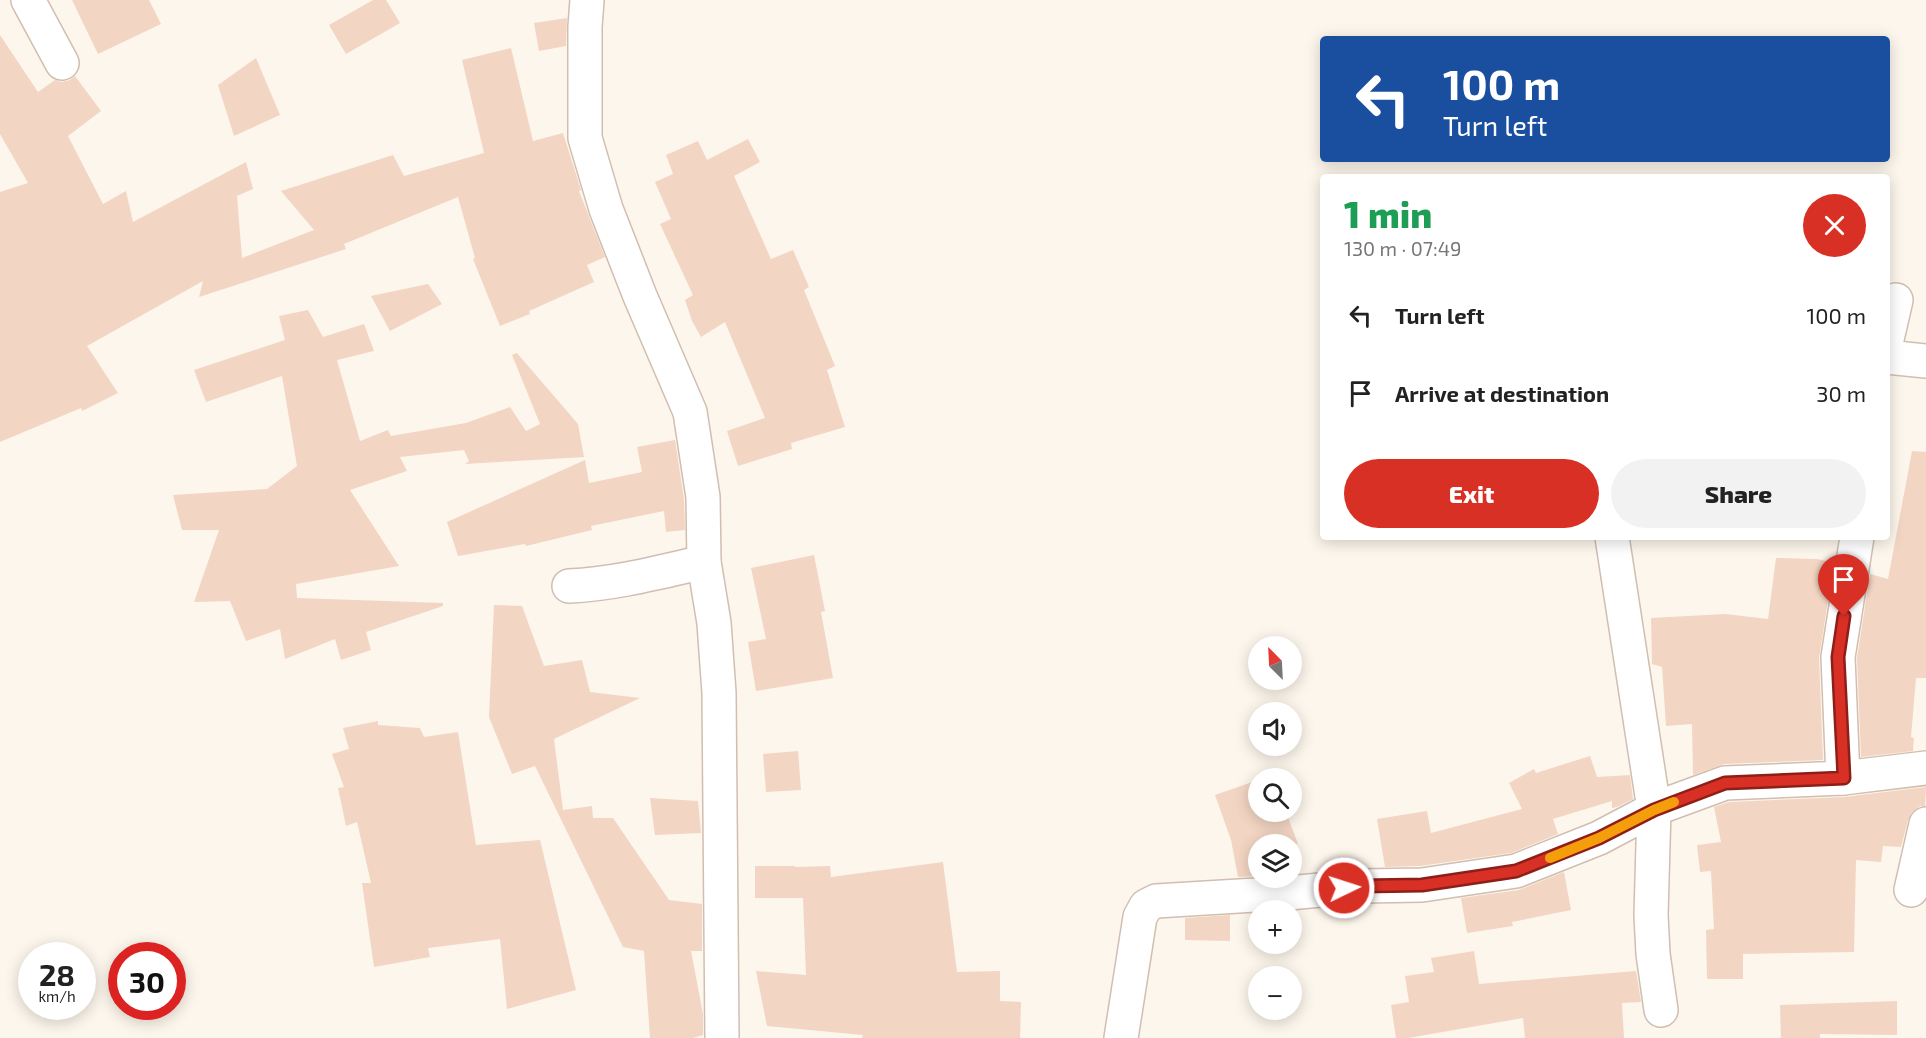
<!DOCTYPE html>
<meta charset="utf-8">
<style>
:root{--surface:#fff;--page:#f2f2f2;--text:#222;--muted:#767676;--accent:#d93025}
body{margin:0;font-family:"Exo 2",sans-serif;background:var(--page);color:var(--text);height:100vh;display:flex;flex-direction:column;font-size:22px;white-space:nowrap}
*{box-sizing:border-box;margin:0}
p{font-size:20px;color:var(--muted)}
.icon{flex:none;width:33px;height:33px;fill:none;stroke:currentColor;stroke-width:2;stroke-linecap:round;stroke-linejoin:round}
.map{position:relative;flex:1;overflow:hidden}
.panel{position:absolute;left:1320px;top:174px;width:570px;height:366px;display:flex;flex-direction:column;background:var(--surface);border-radius:6px;box-shadow:0 3px 15px #0003}
.panel>*{flex:none}
.top-card{position:absolute;left:1320px;top:36px;width:570px;height:126px;border-radius:6px;box-shadow:0 3px 15px #0003;background:#1a4fa0;color:#fff;overflow:hidden}
.needle{width:39px;rotate:336deg}
.tools{position:absolute;left:1248px;top:636px;display:grid;gap:12px}
.tools a{display:grid;place-items:center;width:54px;height:54px;border-radius:50%;background:var(--surface);box-shadow:0 3px 15px #0003;font-size:30px}
.speed{position:absolute;left:18px;top:942px;display:flex;gap:12px;font-size:30px;font-weight:700;text-align:center}
.speed>*{display:grid;place-content:center;width:78px;height:78px;border-radius:50%;background:var(--surface);box-shadow:0 3px 15px #0003;line-height:1}
.speed small{font-size:15px;font-weight:400}
.speed .limit{border:9px solid #d22;background:#fff;color:#111}
.pin{position:absolute;display:grid;place-items:center;width:51px;height:51px;color:#fff;margin:-62px -26px;border-radius:50% 50% 50% 0;rotate:-45deg;box-shadow:0 0 6px #0007}
.pin .icon{rotate:45deg}
.me{position:absolute;width:66px;margin:-33px;rotate:86deg;stroke-linejoin:round;filter:drop-shadow(0 0 4px #0008)}
.turn{display:flex;align-items:center;gap:21px;height:126px;padding:0 24px;font-size:27px}
.turn .icon{width:78px;height:78px;stroke-width:2.5}
.turn b{display:block;font-size:42px;line-height:51px}
.round{display:grid;place-items:center;flex:none;width:63px;height:63px;border-radius:32px;background:var(--page)}
.summary{display:flex;align-items:center;justify-content:space-between;height:102px;padding:0 24px}
h1{font-size:36px;font-weight:800;line-height:45px;color:#1e9e55}
.cta{display:flex;gap:12px;margin-top:auto;padding:12px 24px}
.cta a{flex:1;height:69px;border-radius:36px;background:var(--accent);color:#fff;font-size:24px;font-weight:800;line-height:69px;text-align:center}
.cta a+a{background:var(--page);color:var(--text)}
ul{padding:0;list-style:none}
li{display:flex;align-items:center;gap:18px;height:78px;padding:0 24px}
li div{flex:1}
li b{display:block;font-size:22px}
li em{font-style:normal}
.map>svg:first-child{display:block}
.building{fill:#f3d5c3}
.lines{fill:none;stroke-linecap:round;stroke-linejoin:round}
.minor-casing{stroke:#d1beb0;stroke-width:36}
.minor{stroke:#fff;stroke-width:33}
.route-casing{stroke:#8d1f18;stroke-width:15}
.route{stroke:#d93025;stroke-width:10}
.slow{stroke:#f59e0b;stroke-width:10}
</style>
<div class="map">
<svg width="1926" height="1038" viewBox="0 0 1926 1038">
<rect width="100%" height="100%" fill="#fdf6ec"/>
<g class="building">
<polygon points="72,0 149,0 161,24 98,54"/>
<polygon points="373,0 386,0 400,23 346,54 329,25"/>
<polygon points="567,18 566,46 539,51 534,23"/>
<polygon points="0,35 38,92 55,80 62,82 70,80 75,76 101,111 68,136 103,204 126,191 133,222 246,162 253,189 237,196 242,258 314,230 281,191 393,155 404,176 484,153 462,60 511,48 533,141 563,133 581,190 579,191 605,257 587,265 594,282 529,311 530,314 500,326 473,259 475,258 458,197 344,244 346,249 199,297 203,281 87,346 118,393 82,411 81,408 0,442 0,192 28,183 0,134"/>
<polygon points="256,58 280,115 234,136 218,85"/>
<polygon points="748,139 760,162 734,176 771,259 793,250 809,287 804,290 835,366 827,370 845,427 791,443 792,449 738,466 727,431 765,418 725,322 701,337 692,321 685,300 693,295 660,224 671,219 655,182 673,174 666,155 698,141 707,160"/>
<polygon points="428,284 442,304 390,331 371,296"/>
<polygon points="308,310 323,337 364,324 374,351 337,360 360,441 388,430 391,436 466,423 510,407 526,431 540,424 512,355 517,353 578,424 584,457 465,464 469,461 464,450 400,457 407,471 350,490 399,566 296,584 297,598 443,603 443,606 366,632 371,650 341,660 335,639 285,659 280,629 246,641 230,601 194,602 219,530 182,530 173,495 267,489 297,466 282,376 206,402 194,370 285,340 279,316"/>
<polygon points="675,440 684,499 685,530 666,532 664,511 591,526 592,530 526,546 525,544 458,556 447,522 585,460 589,483 642,472 637,447"/>
<polygon points="1912,451 1926,452 1926,678 1916,678 1911,737 1914,738 1913,751 1861,757 1857,658 1870,574 1888,579"/>
<polygon points="814,555 825,611 821,612 833,678 756,691 748,642 766,639 751,568"/>
<polygon points="1776,558 1817,559 1834,563 1819,658 1823,760 1724,764 1693,775 1692,724 1666,726 1662,667 1652,664 1651,618 1725,614 1768,619"/>
<polygon points="494,605 522,606 544,666 582,660 590,692 640,698 554,739 563,810 592,806 593,818 613,818 669,900 702,904 702,951 691,951 703,1014 703,1035 693,1038 650,1038 644,951 623,947 535,766 512,774 489,717"/>
<polygon points="378,721 378,725 420,728 424,737 458,732 476,845 540,840 576,990 507,1009 500,939 428,948 430,957 374,967 362,883 371,883 357,822 346,826 338,788 344,787 332,754 349,749 343,728"/>
<polygon points="798,751 801,790 766,792 763,754"/>
<polygon points="1590,756 1597,777 1630,775 1633,799 1617,807 1612,808 1612,801 1553,819 1558,834 1511,853 1420,866 1385,867 1377,819 1427,811 1431,833 1522,809 1509,783 1534,769 1536,773"/>
<polygon points="1258,780 1258,812 1286,812 1298,844 1258,844 1258,876 1238,877 1231,840 1215,795"/>
<polygon points="1926,787 1925,806 1920,806 1912,812 1908,820 1901,847 1883,846 1881,862 1856,860 1854,952 1743,954 1743,979 1707,979 1706,930 1714,929 1711,871 1700,872 1697,845 1721,842 1714,807 1729,802 1844,797"/>
<polygon points="650,798 698,801 701,833 655,835"/>
<polygon points="943,862 957,972 1000,971 1000,1001 1021,1002 1020,1038 862,1038 863,1035 767,1026 756,971 806,975 803,898 755,898 755,866 795,866 795,867 830,866 831,877"/>
<polygon points="1564,872 1571,910 1512,922 1513,926 1467,933 1461,898 1519,890"/>
<polygon points="1230,915 1230,941 1185,940 1185,918"/>
<polygon points="1474,951 1479,984 1636,971 1641,1002 1622,1003 1624,1038 1525,1038 1523,1018 1408,1038 1396,1038 1391,1005 1409,1002 1405,976 1434,972 1431,958"/>
<polygon points="1897,1001 1897,1035 1820,1034 1820,1038 1781,1038 1780,1005"/>
</g>
<g class="lines">
<g class="minor-casing">
<g id="minor">
<polyline points="28,0 62,63"/>
<polyline points="587,0 585,27 585,138 606,209 640,296 690,412 703,497 704,562 714,623 719,693 722,1038"/>
<polyline points="1887,339 1896,300"/>
<polyline points="1887,357 1926,361"/>
<polyline points="1612,537 1654,809 1651,915 1653,954 1661,1010"/>
<path d="M569 586C615 584 660 572 704 562"/>
<polyline points="1843,778 1926,768"/>
<polyline points="1911,890 1926,824"/>
<polyline points="1121,1038 1140,917 1146,906 1156,901 1289,893 1362,886 1422,885 1516,871 1599,838 1654,809 1725,783 1843,778 1838,657 1857,537"/>
</g>
</g>
<use href="#minor" class="minor"/>
</g>
<g class="lines">
<g class="route-casing">
<polyline id="route" points="1344,888 1362,886 1422,885 1516,871 1599,838 1654,810 1725,783 1844,778 1838,657 1844,616"/>
</g>
<use href="#route" class="route"/>
<polyline class="slow" points="1550,858 1599,838 1654,810 1674,802"/>
</g>
</svg>
<div class="tools">
<a><svg class="needle" viewBox="-14 -14 28 28"><path d="M0-13l5 13h-10z" fill="#e53935"/><path d="M0 13l5-13h-10z" fill="#767676"/></svg></a>
<a><svg class="icon" aria-label="sound" viewBox="0 0 24 24"><path d="M4 9h4l5-4v14l-5-4H4zM17 9q2 3 0 6"/></svg></a>
<a><svg class="icon" aria-label="search" viewBox="0 0 24 24"><circle cx="10" cy="10" r="6"/><path d="M15 15l6 6"/></svg></a>
<a><svg class="icon" aria-label="layers" viewBox="0 0 24 24"><path d="M12 4l9 5-9 5-9-5zM3 14l9 5 9-5"/></svg></a>
<a>+</a>
<a>−</a>
</div>
<div class="speed"><div>28<small>km/h</small></div><div class="limit">30</div></div>
<div class="pin" style="left:1844px;top:616px;background:#d93025"><svg class="icon" aria-label="arrive" viewBox="0 0 24 24"><path d="M6 21V4h12l-3 4 3 4H6"/></svg></div>
<svg class="me" style="left:1344px;top:888px" viewBox="-20 -20 40 40"><circle r="17" fill="#d93025" stroke="#fff" stroke-width="3"/><path d="M0-11L8 9 0 5-8 9z" fill="#fff"/></svg>
<div class="top-card">
<div class="turn"><svg class="icon" aria-label="left" viewBox="0 0 24 24"><path d="M17 20v-9H6M10 6l-5 5 5 5"/></svg><div><b>100 m</b>Turn left</div></div>
</div>
<section class="panel">
<div class="summary"><div><h1>1 min</h1><p>130 m · 07:49</p></div><a class="round" style="background:#d93025;color:#fff"><svg class="icon" aria-label="close" viewBox="0 0 24 24"><path d="M6 6l12 12M18 6L6 18"/></svg></a></div>
<ul>
<li><svg class="icon" aria-label="left" viewBox="0 0 24 24"><path d="M17 20v-9H6M10 6l-5 5 5 5"/></svg><div><b>Turn left</b></div><em>100 m</em></li>
<li><svg class="icon" aria-label="arrive" viewBox="0 0 24 24"><path d="M6 21V4h12l-3 4 3 4H6"/></svg><div><b>Arrive at destination</b></div><em>30 m</em></li>
</ul>
<div class="cta"><a>Exit</a><a>Share</a></div>
</section>
</div>
